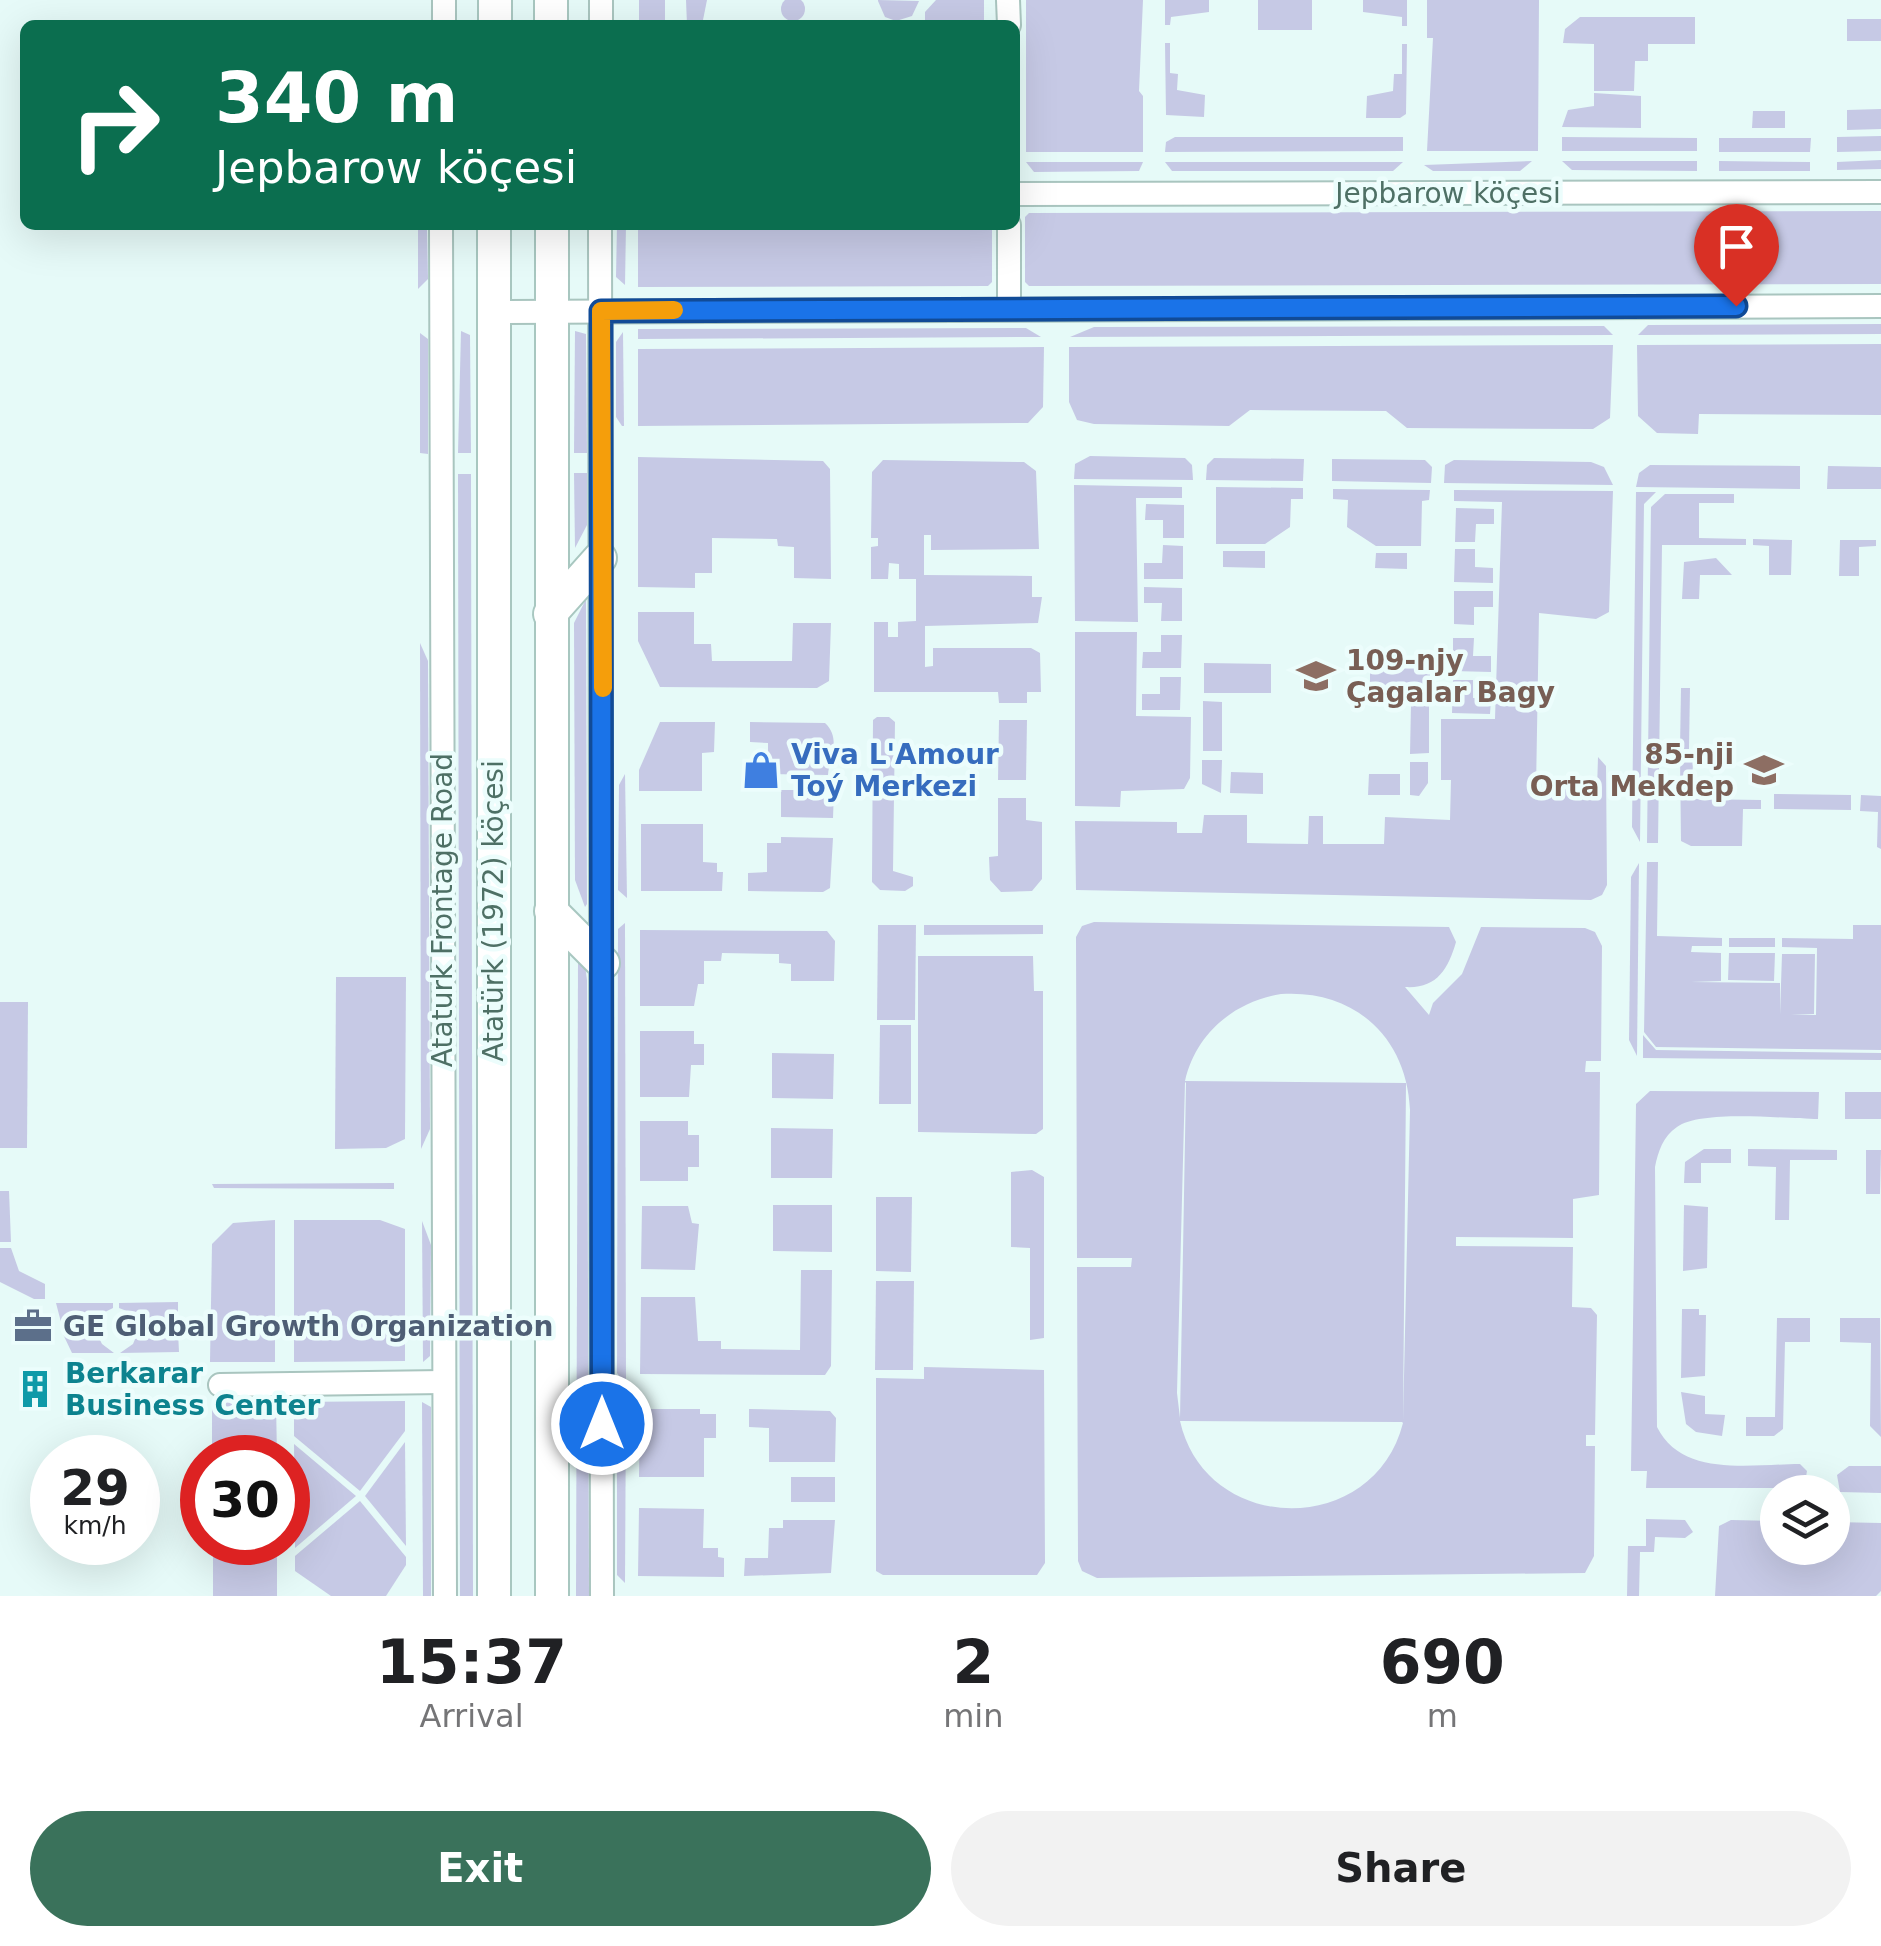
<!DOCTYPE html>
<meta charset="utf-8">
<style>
:root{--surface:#fff;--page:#f2f2f2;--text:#202124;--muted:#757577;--accent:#3a725b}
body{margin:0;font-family:"DejaVu Sans",sans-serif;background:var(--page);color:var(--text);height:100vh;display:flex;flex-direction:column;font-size:38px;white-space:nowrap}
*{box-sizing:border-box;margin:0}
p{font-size:32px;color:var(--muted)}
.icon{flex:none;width:55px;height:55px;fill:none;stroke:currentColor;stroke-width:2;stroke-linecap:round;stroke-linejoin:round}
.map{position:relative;height:1596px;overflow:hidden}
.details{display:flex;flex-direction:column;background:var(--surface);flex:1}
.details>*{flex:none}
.guide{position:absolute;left:20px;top:20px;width:1000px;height:210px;border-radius:15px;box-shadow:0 10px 40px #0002;background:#0b6e4f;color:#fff;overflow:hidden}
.fabs{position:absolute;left:1760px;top:1475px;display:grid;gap:20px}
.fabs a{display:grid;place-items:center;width:90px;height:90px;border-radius:50%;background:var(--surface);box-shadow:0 10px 40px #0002;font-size:50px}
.speed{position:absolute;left:30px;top:1435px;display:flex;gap:20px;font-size:50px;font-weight:700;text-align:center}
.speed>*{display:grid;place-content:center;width:130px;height:130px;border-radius:50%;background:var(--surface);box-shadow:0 10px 40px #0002;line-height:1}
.speed small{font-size:25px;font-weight:400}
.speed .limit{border:15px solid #d22;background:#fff;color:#111}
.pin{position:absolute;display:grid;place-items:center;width:85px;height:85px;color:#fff;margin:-102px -42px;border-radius:50% 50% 50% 0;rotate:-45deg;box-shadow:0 0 10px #0007}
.pin .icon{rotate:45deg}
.me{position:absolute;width:110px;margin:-55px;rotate:0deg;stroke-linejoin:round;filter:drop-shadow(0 0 8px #0008)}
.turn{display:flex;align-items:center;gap:35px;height:210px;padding:0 30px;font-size:45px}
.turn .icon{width:130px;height:130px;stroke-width:2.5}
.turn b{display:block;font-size:70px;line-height:85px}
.eta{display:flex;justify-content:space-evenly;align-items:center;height:170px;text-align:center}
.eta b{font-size:60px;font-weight:600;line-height:70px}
.cta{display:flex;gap:20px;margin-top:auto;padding:20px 30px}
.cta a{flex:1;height:115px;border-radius:60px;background:var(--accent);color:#fff;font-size:40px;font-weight:600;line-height:115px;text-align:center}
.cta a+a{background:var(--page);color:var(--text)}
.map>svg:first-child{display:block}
.green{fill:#c6c9e5;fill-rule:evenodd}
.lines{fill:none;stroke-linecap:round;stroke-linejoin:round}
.minor-casing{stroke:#a9c5bf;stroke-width:26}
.secondary-casing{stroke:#a8c7c0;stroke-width:36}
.minor{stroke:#fff;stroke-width:22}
.secondary{stroke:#fff;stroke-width:32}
.route-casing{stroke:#114b97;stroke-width:25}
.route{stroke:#1a73e8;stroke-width:18}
.slow{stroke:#f59e0b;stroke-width:18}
.labels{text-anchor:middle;stroke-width:9;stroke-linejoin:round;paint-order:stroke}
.street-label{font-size:28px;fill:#4e7065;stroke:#ecfdfc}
.education-label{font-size:28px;font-weight:bold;fill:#785e54;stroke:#ecfdfc;text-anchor:start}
.shop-label{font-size:28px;font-weight:bold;fill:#366cbe;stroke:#ecfdfc;text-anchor:start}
.service-label{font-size:28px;font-weight:bold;fill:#4e5e75;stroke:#ecfdfc;text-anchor:start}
.culture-label{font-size:28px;font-weight:bold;fill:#0d838f;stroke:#ecfdfc;text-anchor:start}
</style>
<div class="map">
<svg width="1881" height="1596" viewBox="0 0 1881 1596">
<rect width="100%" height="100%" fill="#e6faf8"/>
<g class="green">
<circle cx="793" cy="9" r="12"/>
<rect x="639" y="0" width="26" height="25"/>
<polygon points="686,0 707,0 702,25 687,25"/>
<polygon points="936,0 984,0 984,25 925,25 925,12"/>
<polygon points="1026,0 1143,0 1139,91 1143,96 1143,152 1026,152"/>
<polygon points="1165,0 1209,0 1209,12 1171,17 1170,25 1165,25"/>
<rect x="1258" y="0" width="54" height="30"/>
<polygon points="1363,0 1407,0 1407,26 1402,26 1402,17 1363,12"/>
<polygon points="1427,0 1539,0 1538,151 1427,151 1433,38 1427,38"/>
<polygon points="878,1 878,0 919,1 912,16 896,21 885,17"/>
<polygon points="1580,17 1695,17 1695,44 1648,44 1648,61 1635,61 1634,91 1594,91 1594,44 1563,43 1565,29"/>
<rect x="1847" y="19" width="34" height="22"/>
<polygon points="1165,43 1170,43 1170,73 1178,74 1177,90 1205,95 1204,117 1166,115"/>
<polygon points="1402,44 1407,44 1406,114 1400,118 1366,118 1367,96 1393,91 1394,74 1402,74"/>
<polygon points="1594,93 1641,96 1641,128 1562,127 1568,110 1594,106"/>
<polygon points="1881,109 1881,129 1847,130 1847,110"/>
<polygon points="1753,111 1785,111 1785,128 1752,128"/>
<polygon points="1881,136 1881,151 1837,152 1837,137"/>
<polygon points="1175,137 1403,137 1403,151 1165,152 1166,142"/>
<polygon points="1562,137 1697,138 1697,151 1562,151"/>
<polygon points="1719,138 1811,138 1810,152 1719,152"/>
<polygon points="1881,160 1881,169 1837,170 1837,162"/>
<polygon points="1532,161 1520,171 1433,171 1424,165"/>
<polygon points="1562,161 1697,161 1697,171 1572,170"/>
<polygon points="1719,161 1810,162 1810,171 1719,171"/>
<polygon points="1026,162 1143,162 1139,171 1034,172"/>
<polygon points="1165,162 1403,162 1393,171 1172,171"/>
<polygon points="1881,211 1881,284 1029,286 1025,282 1025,217 1029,213"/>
<polygon points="418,225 427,228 428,279 418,289"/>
<polygon points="617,225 626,225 625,285 616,277"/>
<polygon points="638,225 992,225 992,282 988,286 638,287"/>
<polygon points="1648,325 1881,324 1881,334 1638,335"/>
<polygon points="1604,326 1613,335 1070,337 1094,327"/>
<polygon points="1026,328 1041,337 638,339 638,329"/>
<polygon points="461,331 470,335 471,453 458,453"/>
<polygon points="575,331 586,334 587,453 574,453"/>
<polygon points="623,332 624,426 622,426 616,417 616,342"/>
<polygon points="420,333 428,339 428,454 420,453"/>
<polygon points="1881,344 1881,415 1699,414 1698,434 1657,433 1638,416 1637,345"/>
<polygon points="1613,345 1610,418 1593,429 1407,428 1386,411 1250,410 1229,426 1094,424 1077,420 1069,402 1069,347"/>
<polygon points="1044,347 1043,407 1028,423 638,426 638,349"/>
<polygon points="1090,456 1185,458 1192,465 1193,480 1074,479 1075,464"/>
<polygon points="638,457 823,461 830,469 831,579 794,578 794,547 778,546 777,539 712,538 712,573 695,573 695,588 638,587"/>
<polygon points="1214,458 1304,459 1303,481 1206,480 1207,465"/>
<polygon points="1332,459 1425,460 1432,467 1431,483 1332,481"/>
<polygon points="883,460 1024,462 1036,471 1039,549 931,550 931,535 924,535 924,575 1032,576 1032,597 1042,597 1038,623 925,626 925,667 933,666 933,648 1031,648 1040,653 1041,692 1027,692 1027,703 999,703 998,692 874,692 874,622 888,622 888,637 898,637 898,622 916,621 916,579 899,579 899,564 889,563 888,579 871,579 871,547 878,546 878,538 871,538 872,472"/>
<polygon points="1454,460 1591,462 1604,467 1613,485 1444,483 1445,465"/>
<polygon points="1650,465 1800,466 1800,489 1636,487 1639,473"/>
<polygon points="1828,466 1881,467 1881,489 1827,489"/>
<polygon points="574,473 587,473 587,525 575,548"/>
<polygon points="458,474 471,474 473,1596 460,1596"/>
<polygon points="1074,485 1182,487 1182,498 1136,498 1138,622 1075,621"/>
<polygon points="1216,487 1303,488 1303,499 1291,499 1290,527 1265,544 1216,544"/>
<polygon points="1333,489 1430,490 1429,500 1422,501 1421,546 1376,546 1347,527 1348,500 1333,499"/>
<polygon points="1454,490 1613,491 1609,612 1596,619 1539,613 1536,789 1597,790 1598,757 1606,766 1607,885 1602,895 1591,900 1076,890 1075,821 1177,822 1177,833 1202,833 1204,815 1247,815 1247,843 1308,844 1309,816 1323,816 1323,844 1384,844 1385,817 1450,820 1451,780 1441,780 1441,719 1495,719 1502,502 1454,501"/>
<polygon points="1636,492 1656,492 1644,504 1640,842 1632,827"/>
<polygon points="1665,494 1734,494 1734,503 1699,503 1699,538 1746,539 1746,545 1662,545 1658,843 1647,843 1651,507"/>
<polygon points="1146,504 1184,505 1184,538 1163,538 1163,520 1145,520"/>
<polygon points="1456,508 1494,509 1494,524 1476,524 1475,542 1455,542"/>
<polygon points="1753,539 1792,540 1791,575 1769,575 1769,546 1753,545"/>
<polygon points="1840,540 1876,540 1876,546 1859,547 1859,576 1839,576"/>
<polygon points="1163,545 1183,546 1183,579 1144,579 1144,563 1162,563"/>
<polygon points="1455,549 1475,549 1475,567 1493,568 1493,583 1454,582"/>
<polygon points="1223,551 1265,551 1265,568 1223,567"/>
<polygon points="1376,553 1407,553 1407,569 1375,568"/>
<polygon points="1716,558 1732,575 1700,575 1699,599 1682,599 1684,562"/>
<polygon points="1144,587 1182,588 1182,621 1161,621 1162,603 1144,603"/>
<polygon points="1454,591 1493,591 1493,607 1474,607 1474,625 1454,624"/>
<polygon points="586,599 587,904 585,907 575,880 574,623"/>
<polygon points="638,612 694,612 694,644 711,644 712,661 792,661 793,623 831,623 829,681 817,688 660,687 638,641"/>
<polygon points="1075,632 1137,632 1136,716 1191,717 1190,778 1184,789 1121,791 1120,807 1075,806"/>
<polygon points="1161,635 1182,635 1181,668 1142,668 1143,652 1161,652"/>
<polygon points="1453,638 1474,638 1473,656 1491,656 1491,672 1453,671"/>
<polygon points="420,643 428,661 430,1129 421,1149"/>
<polygon points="1204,663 1271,664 1271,693 1204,693"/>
<polygon points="1370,665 1430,665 1430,695 1370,694"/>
<polygon points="1160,677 1181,677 1180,710 1142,710 1142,694 1160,694"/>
<polygon points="1453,680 1473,680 1473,698 1491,699 1490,714 1452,713"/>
<polygon points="1681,688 1690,688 1689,749 1680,749"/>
<polygon points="1203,701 1222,702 1222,751 1203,751"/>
<polygon points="1411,704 1429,704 1429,753 1410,754"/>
<polygon points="877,717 889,717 895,722 893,871 913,877 913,886 905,891 880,890 872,882 873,720"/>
<polygon points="999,720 1027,720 1026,780 998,780"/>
<polygon points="660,722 715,722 714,752 702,753 702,791 639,791 639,770"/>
<path d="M750 722 825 723C842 739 829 758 828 775L768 774V743L750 742Z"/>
<polygon points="1680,756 1693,757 1692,799 1761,800 1761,809 1743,809 1742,846 1691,846 1681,841"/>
<polygon points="1202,760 1222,760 1221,793 1202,784"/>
<polygon points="1410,762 1428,762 1428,783 1419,796 1410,795"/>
<polygon points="1231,772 1263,773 1263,794 1230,793"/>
<polygon points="625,774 627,898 618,890 619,785"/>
<polygon points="1369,774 1400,774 1400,795 1368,795"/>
<polygon points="781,790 834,790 833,818 781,817"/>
<polygon points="1774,794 1851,795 1851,810 1774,809"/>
<polygon points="1861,795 1881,796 1881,849 1877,847 1878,812 1860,811"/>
<polygon points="998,798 1026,798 1026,820 1042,822 1042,879 1032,891 1001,892 990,880 989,857 998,856"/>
<polygon points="641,824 703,824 703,862 717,863 717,872 723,872 722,891 641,891"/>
<polygon points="781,837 833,838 830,888 823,892 748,891 748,873 767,872 767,843 781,843"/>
<polygon points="1647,862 1658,862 1657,936 1722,938 1722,946 1692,946 1691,952 1721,953 1721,981 1691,982 1780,983 1780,1015 1782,954 1815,954 1814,1014 1791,1015 1816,1015 1817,948 1782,947 1782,938 1853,939 1853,925 1881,925 1881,1050 1656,1047 1644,1032"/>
<polygon points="1639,863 1637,1056 1629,1040 1631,877"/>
<path d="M1094 922 1449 927 1456 942C1448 970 1436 989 1405 987L1429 1015 1433 1003 1462 974 1481 927 1585 928 1595 932 1602 946 1601 1061H1586L1585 1072H1600L1599 1195 1573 1199V1238L1456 1237V1246L1573 1247 1572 1307 1591 1308 1597 1315 1595 1435H1586V1446H1595L1594 1556 1585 1573 1097 1578 1082 1571 1078 1561 1077 1267H1131L1132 1258H1077L1076 937 1082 926ZM1281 994C1354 989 1407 1037 1410 1110L1403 1421 1406 1083 1185 1081C1196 1033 1234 1002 1281 994ZM1185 1082 1186 1083 1180 1418 1177 1393ZM1180 1421 1402 1422 1403 1423C1374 1538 1206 1536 1180 1421Z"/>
<polygon points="625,923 626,1381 623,1381 617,1373 618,929"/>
<polygon points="878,925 916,925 915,1020 877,1020"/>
<polygon points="924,925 1043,925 1043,934 924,935"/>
<polygon points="640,930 827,931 835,941 834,981 791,981 791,964 779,963 779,954 722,953 721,961 704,961 704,984 698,984 694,1006 640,1006"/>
<rect x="1729" y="938" width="46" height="9"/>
<polygon points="1729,953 1775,953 1774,981 1728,980"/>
<polygon points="918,956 1033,956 1034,991 1043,991 1043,1129 1036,1134 918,1132"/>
<polygon points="578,959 585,965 587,980 589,1596 576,1596"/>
<polygon points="336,977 406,977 405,1139 386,1148 335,1149"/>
<polygon points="0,1002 28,1002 27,1148 0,1148"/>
<polygon points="880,1025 911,1025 911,1104 879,1104"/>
<polygon points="640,1031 694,1031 694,1044 704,1044 704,1065 691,1065 689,1097 640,1097"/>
<polygon points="1643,1035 1656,1050 1881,1053 1881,1060 1643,1058"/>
<polygon points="772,1053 834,1054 833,1099 772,1098"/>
<path d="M1650 1091 1819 1092 1818 1119C1786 1119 1702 1109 1677 1127 1663 1136 1658 1152 1655 1167L1657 1427C1682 1478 1752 1464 1800 1464L1807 1471 1804 1488H1646L1647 1471H1631L1636 1104Z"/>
<rect x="1845" y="1092" width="36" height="27"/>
<polygon points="640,1121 688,1121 688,1135 699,1135 699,1167 688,1167 688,1181 640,1181"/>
<polygon points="771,1128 833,1129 832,1178 771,1178"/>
<polygon points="1704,1149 1731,1149 1731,1163 1701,1163 1701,1183 1684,1183 1685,1162"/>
<polygon points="1748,1149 1837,1150 1837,1160 1790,1160 1789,1220 1775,1220 1776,1167 1748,1166"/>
<polygon points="1866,1150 1881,1150 1880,1194 1866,1194"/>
<polygon points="1011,1172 1032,1170 1044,1177 1044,1338 1030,1340 1030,1248 1011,1247"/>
<polygon points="394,1183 394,1189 214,1188 212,1184"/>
<polygon points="0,1191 9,1191 11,1242 0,1242"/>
<polygon points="876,1197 912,1197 911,1272 876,1271"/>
<polygon points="773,1205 832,1205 832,1252 773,1251"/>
<polygon points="1684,1205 1708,1207 1707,1268 1683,1271"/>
<polygon points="642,1206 688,1206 692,1223 699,1224 695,1270 641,1269"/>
<polygon points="275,1220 275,1362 210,1362 212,1244 233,1223"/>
<polygon points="294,1220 380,1220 405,1229 405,1361 294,1362"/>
<polygon points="422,1221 431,1245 430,1356 423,1362"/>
<polygon points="0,1248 11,1248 19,1271 45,1284 45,1299 34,1299 0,1282"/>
<polygon points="801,1270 832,1270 831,1366 825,1375 640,1374 641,1297 695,1297 698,1341 721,1341 721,1349 800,1350"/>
<polygon points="876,1281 914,1281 913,1370 875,1370"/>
<polygon points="178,1302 178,1325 138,1326 132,1313 119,1308 119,1303"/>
<polygon points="56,1303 113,1303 113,1308 101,1314 96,1326 62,1326"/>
<polygon points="1682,1309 1699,1309 1699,1315 1706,1315 1705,1376 1681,1378"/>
<polygon points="1777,1318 1810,1318 1810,1342 1785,1342 1783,1429 1774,1436 1746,1436 1746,1417 1775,1417"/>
<polygon points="1840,1318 1880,1318 1881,1437 1870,1426 1871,1343 1840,1342"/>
<polygon points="62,1332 96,1332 102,1344 114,1353 72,1353"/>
<polygon points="138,1332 178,1332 179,1352 120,1353 133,1344"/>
<polygon points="924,1367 1044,1370 1045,1563 1037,1575 883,1575 876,1571 876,1378 924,1379"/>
<polygon points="1681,1392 1705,1396 1705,1414 1725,1415 1722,1436 1696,1432 1686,1424"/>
<polygon points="405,1401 405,1431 360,1491 294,1436 294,1402"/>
<polygon points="212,1402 276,1402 277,1457 212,1457"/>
<polygon points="422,1402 431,1407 431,1596 423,1596"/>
<polygon points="626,1402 625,1583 617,1575 617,1407"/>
<polygon points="640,1409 700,1409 700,1414 716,1414 716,1438 704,1438 704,1477 639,1477"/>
<polygon points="749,1409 830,1411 836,1418 835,1462 769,1462 769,1428 749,1427"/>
<polygon points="405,1442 406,1546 365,1496"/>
<polygon points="294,1444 356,1496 295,1548"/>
<polygon points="1849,1466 1881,1466 1881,1493 1840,1492 1837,1475"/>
<rect x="791" y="1477" width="44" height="25"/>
<polygon points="360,1501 406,1557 406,1565 386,1596 331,1596 295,1571 295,1556"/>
<polygon points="639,1508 704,1509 703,1548 718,1548 718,1557 724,1558 724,1577 638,1576"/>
<polygon points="1646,1519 1685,1520 1693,1532 1685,1538 1655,1537 1654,1552 1640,1552 1639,1596 1627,1596 1628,1546 1646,1546"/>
<polygon points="783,1520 835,1520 831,1573 744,1576 745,1558 768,1558 769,1528 783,1528"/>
<polygon points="1777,1521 1778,1548 1832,1548 1833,1522 1881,1523 1881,1591 1876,1596 1715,1596 1719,1526 1731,1520"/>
<rect x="213" y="1543" width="64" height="53"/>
</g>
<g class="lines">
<g class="minor-casing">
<g id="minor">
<polyline points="1008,0 1009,25"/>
<polyline points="444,25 444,0"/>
<polyline points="601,25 601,0"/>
<polyline points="1015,194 1881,192"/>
<polyline points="441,225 445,1596"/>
<polyline points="600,225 602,1596"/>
<polyline points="1009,225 1009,309"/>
<polyline points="493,312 1881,306"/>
<polyline points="220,1385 444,1382"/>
</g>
</g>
<g class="secondary-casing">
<g id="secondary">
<polyline points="551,0 551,25"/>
<polyline points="495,25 495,0"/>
<polyline points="494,225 494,1596"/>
<polyline points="552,225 552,1596"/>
<polyline points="550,614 600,558"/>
<polyline points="551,911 603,963"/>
</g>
</g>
<use href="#minor" class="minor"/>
<use href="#secondary" class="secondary"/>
</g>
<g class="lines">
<g class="route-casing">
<polyline id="route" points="602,1424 601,311 1736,306"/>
</g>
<use href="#route" class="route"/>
<polyline class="slow" points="603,688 601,311 674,310"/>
</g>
<defs>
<g id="school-bare" transform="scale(3)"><path d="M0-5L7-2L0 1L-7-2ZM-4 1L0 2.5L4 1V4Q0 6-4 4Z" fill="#8d6e63" stroke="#ecfdfc" stroke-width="2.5" paint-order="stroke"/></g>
<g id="shop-bare" transform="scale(3)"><path d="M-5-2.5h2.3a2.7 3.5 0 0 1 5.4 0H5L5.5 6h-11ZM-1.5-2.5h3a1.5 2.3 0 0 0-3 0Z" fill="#3f7fe0" stroke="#ecfdfc" stroke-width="2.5" paint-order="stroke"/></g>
<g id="office-bare" transform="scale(3)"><path d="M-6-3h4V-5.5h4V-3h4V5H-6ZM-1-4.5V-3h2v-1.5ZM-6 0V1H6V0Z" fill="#5c6f8a" stroke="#ecfdfc" stroke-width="2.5" paint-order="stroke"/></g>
<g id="building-bare" transform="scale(3)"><path d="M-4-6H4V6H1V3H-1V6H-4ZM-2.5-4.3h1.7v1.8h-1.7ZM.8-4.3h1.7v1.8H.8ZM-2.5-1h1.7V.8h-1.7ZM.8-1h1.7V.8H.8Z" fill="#0f9aa8" stroke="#ecfdfc" stroke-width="2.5" paint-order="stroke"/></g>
</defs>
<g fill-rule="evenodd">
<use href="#school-bare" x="1316" y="676"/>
<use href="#shop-bare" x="761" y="770"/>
<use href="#school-bare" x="1764" y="770"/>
<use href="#office-bare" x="33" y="1326"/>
<use href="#building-bare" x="35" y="1389"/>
</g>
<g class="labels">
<g class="street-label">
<text x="1448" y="203">Jepbarow köçesi</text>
<text transform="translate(442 910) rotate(-90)" y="10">Ataturk Frontage Road</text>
<text transform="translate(493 911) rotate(-90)" y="10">Atatürk (1972) köçesi</text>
</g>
<g class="education-label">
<text x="1346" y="670">109-njy<tspan x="1346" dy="32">Çagalar Bagy</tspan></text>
<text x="1734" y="764" text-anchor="end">85-nji<tspan x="1734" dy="32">Orta Mekdep</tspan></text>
</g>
<g class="shop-label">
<text x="791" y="764">Viva L'Amour<tspan x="791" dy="32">Toý Merkezi</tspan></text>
</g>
<g class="service-label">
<text x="63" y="1336">GE Global Growth Organization</text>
</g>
<g class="culture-label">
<text x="65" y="1383">Berkarar<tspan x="65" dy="32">Business Center</tspan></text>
</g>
</g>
</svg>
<div class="fabs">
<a><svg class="icon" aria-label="layers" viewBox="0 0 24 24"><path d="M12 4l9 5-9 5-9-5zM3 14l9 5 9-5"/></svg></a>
</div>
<div class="speed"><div>29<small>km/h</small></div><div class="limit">30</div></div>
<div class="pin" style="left:1736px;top:306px;background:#d93025"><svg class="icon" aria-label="arrive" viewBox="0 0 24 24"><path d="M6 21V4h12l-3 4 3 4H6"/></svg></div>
<svg class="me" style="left:602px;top:1424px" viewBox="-20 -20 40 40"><circle r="17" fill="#1a73e8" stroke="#fff" stroke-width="3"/><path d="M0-11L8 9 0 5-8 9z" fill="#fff"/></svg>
<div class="guide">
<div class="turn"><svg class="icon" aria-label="right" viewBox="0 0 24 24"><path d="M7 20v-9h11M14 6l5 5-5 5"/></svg><div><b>340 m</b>Jepbarow köçesi</div></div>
</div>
</div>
<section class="details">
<div class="eta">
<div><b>15:37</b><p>Arrival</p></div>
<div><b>2</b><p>min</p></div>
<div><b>690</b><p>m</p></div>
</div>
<div class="cta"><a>Exit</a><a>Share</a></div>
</section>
